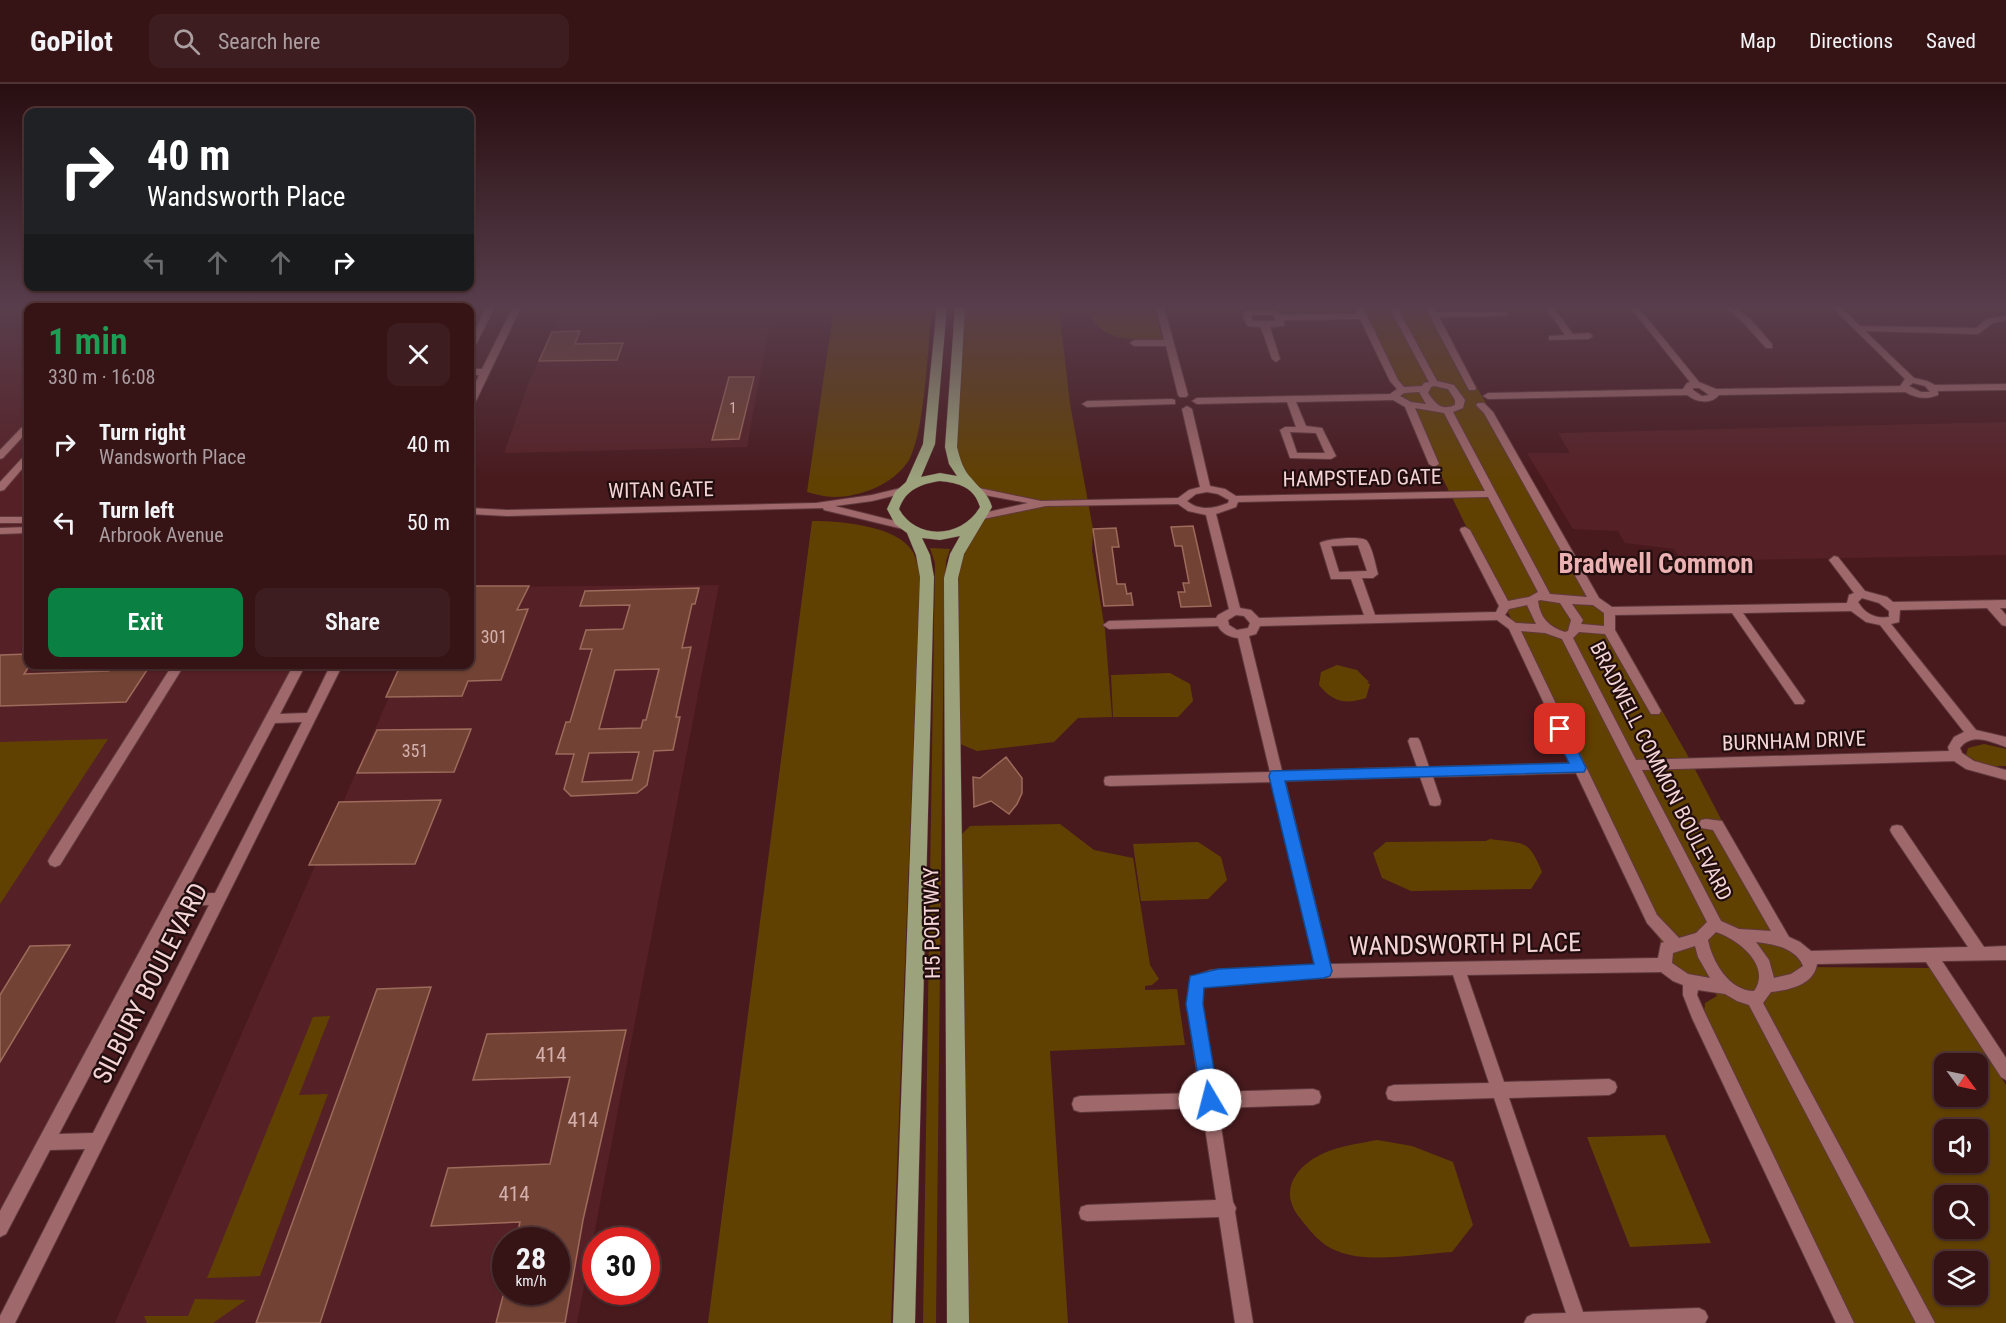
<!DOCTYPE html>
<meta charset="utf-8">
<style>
:root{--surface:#361416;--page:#3d1d1f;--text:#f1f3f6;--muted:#aa9ea1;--line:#503335;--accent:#0b8043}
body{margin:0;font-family:"Roboto Condensed",sans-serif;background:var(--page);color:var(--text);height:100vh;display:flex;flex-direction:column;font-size:22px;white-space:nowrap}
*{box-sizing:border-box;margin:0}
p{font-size:20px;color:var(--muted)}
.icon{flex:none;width:33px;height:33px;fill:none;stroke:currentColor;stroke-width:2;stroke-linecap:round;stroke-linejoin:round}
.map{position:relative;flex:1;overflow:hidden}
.sheet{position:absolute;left:24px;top:219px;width:450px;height:366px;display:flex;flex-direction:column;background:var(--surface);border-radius:12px;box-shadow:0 2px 4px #0004,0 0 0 2px var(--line)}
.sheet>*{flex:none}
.hud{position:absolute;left:24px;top:24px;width:450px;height:183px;border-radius:12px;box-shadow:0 2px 4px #0004,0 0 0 2px var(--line);background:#202124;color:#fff;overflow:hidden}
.needle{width:39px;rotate:123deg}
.fabs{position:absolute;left:1934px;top:969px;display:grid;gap:12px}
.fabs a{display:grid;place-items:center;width:54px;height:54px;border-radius:12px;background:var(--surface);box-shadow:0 2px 4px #0004,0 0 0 2px var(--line);font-size:30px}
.speed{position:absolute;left:492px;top:1143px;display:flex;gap:12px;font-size:30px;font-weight:700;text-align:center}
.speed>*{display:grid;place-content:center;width:78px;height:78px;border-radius:50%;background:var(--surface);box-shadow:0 2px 4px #0004,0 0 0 2px var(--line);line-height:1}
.speed small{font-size:15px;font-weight:400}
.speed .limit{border:9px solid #d22;background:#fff;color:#111}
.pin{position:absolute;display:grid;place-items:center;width:51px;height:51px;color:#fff;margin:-26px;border-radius:12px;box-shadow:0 3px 9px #0006}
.me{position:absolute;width:66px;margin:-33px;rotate:352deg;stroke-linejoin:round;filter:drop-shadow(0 0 4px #0008)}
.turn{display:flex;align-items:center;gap:21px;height:126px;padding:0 24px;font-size:27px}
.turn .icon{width:78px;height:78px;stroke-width:2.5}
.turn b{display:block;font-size:42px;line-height:51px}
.lanes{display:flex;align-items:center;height:57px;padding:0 24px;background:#0003;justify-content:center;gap:30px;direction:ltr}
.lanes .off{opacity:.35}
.round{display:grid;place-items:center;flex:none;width:63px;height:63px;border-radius:12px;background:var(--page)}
.head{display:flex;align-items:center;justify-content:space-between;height:102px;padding:0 24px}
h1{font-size:36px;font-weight:600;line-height:45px;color:#1e9e55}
.cta{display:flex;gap:12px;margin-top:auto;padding:12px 24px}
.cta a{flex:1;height:69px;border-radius:12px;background:var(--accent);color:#fff;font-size:24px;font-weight:600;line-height:69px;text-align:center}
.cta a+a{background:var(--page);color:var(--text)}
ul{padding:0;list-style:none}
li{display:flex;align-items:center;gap:18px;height:78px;padding:0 24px}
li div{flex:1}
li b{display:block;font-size:22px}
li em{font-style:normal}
header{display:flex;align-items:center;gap:36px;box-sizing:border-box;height:84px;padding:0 30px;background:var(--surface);border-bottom:2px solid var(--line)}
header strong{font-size:28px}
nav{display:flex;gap:33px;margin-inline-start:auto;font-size:21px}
.search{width:420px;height:54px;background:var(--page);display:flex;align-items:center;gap:15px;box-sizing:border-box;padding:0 21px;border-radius:12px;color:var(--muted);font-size:22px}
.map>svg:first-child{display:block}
.built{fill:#562126;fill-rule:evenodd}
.green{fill:#614102;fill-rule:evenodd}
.building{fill:#724334;stroke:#9d6a5b;stroke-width:1.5;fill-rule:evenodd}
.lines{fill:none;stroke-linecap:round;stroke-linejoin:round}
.street-casing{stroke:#60393d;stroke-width:2}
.primary-casing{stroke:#60393d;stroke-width:1}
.street{fill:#9f696b;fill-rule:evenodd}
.primary{fill:#9ca37c;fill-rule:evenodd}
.route{fill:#1a73e8;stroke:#114b97;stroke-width:1.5}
.labels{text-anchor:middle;stroke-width:4.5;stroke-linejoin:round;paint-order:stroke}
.far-number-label{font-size:15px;fill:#d4b0ad}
.number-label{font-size:18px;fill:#d4b0ad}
.street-label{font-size:21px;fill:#f4d4d5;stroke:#210d0e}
.near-number-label{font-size:21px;fill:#d4b0ad}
.near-street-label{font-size:26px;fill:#f4d4d5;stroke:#210d0e}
.district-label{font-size:27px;font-weight:bold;fill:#ecb1b2;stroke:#210d0e}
</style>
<header>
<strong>GoPilot</strong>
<div class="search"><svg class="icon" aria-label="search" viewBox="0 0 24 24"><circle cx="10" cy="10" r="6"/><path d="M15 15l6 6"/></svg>Search here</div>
<nav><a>Map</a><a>Directions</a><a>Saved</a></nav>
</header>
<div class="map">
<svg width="2006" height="1239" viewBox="0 0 2006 1239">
<rect width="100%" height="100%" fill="#481a1e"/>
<g class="built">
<polygon points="0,223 489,223 470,259 470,224 28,224 28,580 297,581 0,1135"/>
<polygon points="563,223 659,223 654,237 770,237 747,363 504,369 529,298"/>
<polygon points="2006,338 2006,471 1682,477 1674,465 1625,459 1618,447 1573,445 1527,369 1570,369 1558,349"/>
<path d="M719 501 577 1239H115L403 581 470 580V503ZM506 1156H556V1208H506Z"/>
</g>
<g class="green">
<path d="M834 223H932C928 259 925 348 909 376 894 400 861 413 834 413 825 413 815 410 807 408Z"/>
<polygon points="960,223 1059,223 1070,320 1093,445 1092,467 1105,546 1112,633 1078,634 1054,658 977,667 953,657 951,494 983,432 1043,420 979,407 955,380"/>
<path d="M1112 223H1154L1162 255C1134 255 1105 259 1090 231Z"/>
<path d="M1359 223H1431L1688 672 1790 867 1801 877V883L1930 884 2006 1001V1239H1854L1704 929 1705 919 1717 912 1705 893 1683 889 1672 882 1505 522ZM1944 980H1977V1012H1944ZM1944 1046H1977V1078H1944ZM1944 1112H1977V1144H1944ZM1944 1178H1977V1210H1944Z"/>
<path d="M812 437C839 437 897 441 913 468 916 474 918 484 920 491L891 1239H708Z"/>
<polygon points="930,464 950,465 946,477 944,524 936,1239 923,1239 935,479"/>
<path d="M1337 581 1357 586 1369 598 1367 599 1370 600 1366 614C1345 621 1333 618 1319 601L1321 588Z"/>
<polygon points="1170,589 1190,600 1193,617 1178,633 1113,633 1111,591"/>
<polygon points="108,655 0,820 0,658"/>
<polygon points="1984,660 2006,665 2006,682 1985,682 1966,671 1968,664"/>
<polygon points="1060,740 1094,766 1133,774 1150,881 1159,895 1152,901 1145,902 1145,906 1177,905 1185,961 1050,967 1068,1239 958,1239 954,758 970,742"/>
<path d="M1490 755C1524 760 1528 754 1542 788L1531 805 1411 807 1382 794 1373 769 1386 758 1486 757Z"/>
<polygon points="1198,758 1221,773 1227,796 1208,815 1141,817 1133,760"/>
<polygon points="330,932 299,1011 328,1010 260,1192 207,1194 313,933"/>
<polygon points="1665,1051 1711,1159 1630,1163 1587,1053"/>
<path d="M1377 1056 1412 1062 1453 1078 1473 1141 1452 1168C1419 1170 1368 1180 1337 1167 1321 1161 1310 1147 1300 1134 1275 1103 1302 1076 1332 1066 1346 1061 1362 1059 1377 1056Z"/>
<polygon points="195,1215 246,1216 213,1239 147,1239 144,1232 188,1232"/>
</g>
<g class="building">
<polygon points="580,247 575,260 623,259 617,276 539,277 552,248"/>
<polygon points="729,293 754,293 739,355 712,356"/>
<polygon points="1193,442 1211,522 1181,523 1178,508 1185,508 1183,499 1189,499 1182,462 1175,462 1171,443"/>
<polygon points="1116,444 1119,463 1112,463 1117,500 1125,500 1127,510 1131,509 1133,521 1104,522 1093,445"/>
<polygon points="470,502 529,502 517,526 528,525 501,596 468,597 462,612 386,613 401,580 470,580"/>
<path d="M699 504 695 520H692L682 564 691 563 676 633H680L673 666 654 667 647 701 637 709 571 712 564 705 574 670H556L566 638H570L592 565H580L586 546 623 545 630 521 580 522 585 507ZM659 585 646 636H643L641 644 599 645 615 586ZM639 668 632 696 582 698 589 669Z"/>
<polygon points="28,570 28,584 24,590 109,587 114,580 151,580 126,618 0,622 0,571"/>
<polygon points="471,645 454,688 357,689 377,646"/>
<polygon points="1006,673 1022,694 1022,709 1017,720 1009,730 991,717 974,723 973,693 980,694"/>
<polygon points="441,716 415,780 309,781 339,718"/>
<polygon points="70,861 24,938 0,978 0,911 30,862"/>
<polygon points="431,903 320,1239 256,1239 377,905"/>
<polygon points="626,946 583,1136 565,1239 496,1239 504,1208 556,1208 556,1156 516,1156 520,1138 431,1142 448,1084 550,1080 570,993 473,996 487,950"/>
</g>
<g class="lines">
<g class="street-casing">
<g id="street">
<polygon points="136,223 144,223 135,224"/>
<rect x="161" y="223" width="8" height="1"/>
<polygon points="487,223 495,223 474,264 470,266 470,257"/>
<polygon points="513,223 521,223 475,319 470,322 470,311 479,291 470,291 470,285 482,285"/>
<polygon points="1156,223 1164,223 1188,311 1186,313 1180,313 1178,311 1166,262 1134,262 1130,259 1134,256 1164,256"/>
<path d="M1355 223H1363L1398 296 1404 303 1422 302 1424 299 1429 298 1389 223H1397L1437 297 1454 301 1465 316 1463 324 1453 328 1550 510 1587 513 1484 329 1476 321 1478 319H1484L1493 328 1599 514 1612 523 1847 519 1849 511 1854 509 1829 476 1834 472 1838 473 1865 507 1887 513 1893 518 2006 516V524H2000L2006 531V542L2002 541 1987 524 1900 526 1899 538 1891 540 1976 646 2006 653V663C1991 658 1972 648 1960 664L1962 669 1974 677 2006 686V696L1966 685 1954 677 1642 686 1721 837 1739 845 1771 847 1713 746 1701 744 1699 740 1701 736 1706 735 1722 737 1789 853 1800 858 1811 867 1968 863 1892 750 1890 746 1892 742 1897 741 1902 742 1984 863 2006 862V876L1942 877 2006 974V996L2001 993 1926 878 1817 880C1814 901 1789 906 1771 908L1763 919 1935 1239H1916L1749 921 1737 917 1725 910 1698 906 1697 911 1704 927 1854 1239H1836L1692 934 1683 911V901L1673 897 1661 888 1467 891 1504 998 1609 995 1615 998 1617 1003 1615 1008 1609 1011 1509 1014 1583 1228 1699 1224 1705 1227 1708 1233 1705 1239H1524L1527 1233 1533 1230 1566 1229 1494 1014 1394 1017 1388 1015 1386 1009 1388 1003 1394 1001 1489 999 1453 891 1324 894 1211 900 1203 902 1201 920 1216 1008 1313 1005 1319 1007 1321 1013 1319 1019 1313 1021 1218 1024 1233 1118 1236 1124 1235 1128 1253 1239H1235L1219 1133 1087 1137 1081 1135 1079 1129 1081 1123 1087 1121 1216 1116 1202 1024 1080 1028 1074 1026 1072 1020 1074 1014 1080 1012 1200 1009 1187 920 1191 893 1211 886 1315 881 1272 698 1110 702 1105 701 1104 697 1105 693 1110 692 1270 688 1238 554C1231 554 1221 549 1218 542L1109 545 1103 541 1109 537 1216 534 1218 531 1229 525 1206 431 1188 427 1178 420 1046 422 983 435 979 434V430L1028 419 979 410 974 407 979 404 1041 417 1178 414 1189 406 1200 403 1182 325 1187 322 1192 325 1210 402 1225 405 1236 412 1485 407 1444 329 1415 324 1439 380 1434 383 1429 380 1405 323 1393 316 1296 318 1306 342 1322 344 1336 372 1331 375 1290 374 1280 346 1285 343H1296L1287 318 1197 320 1192 317 1197 314 1390 310 1397 305 1390 297 1360 235 1284 236V242L1270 243 1280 275 1276 278 1272 275 1261 243 1247 242 1242 229 1246 227H1276L1282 231 1358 230ZM1251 231H1273L1276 237H1253ZM1434 302 1448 305 1455 316V321C1441 327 1436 320 1428 309L1431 303ZM1419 308 1426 320 1411 318 1400 312 1404 309ZM1290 348 1316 349 1325 369H1297ZM1207 408 1218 410 1229 416 1228 419C1213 425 1199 427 1187 417L1196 410ZM1488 413 1538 508 1529 513 1508 517 1470 446 1465 443 1461 444 1460 446 1499 522 1496 528 1375 531 1362 494H1373L1378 490C1375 480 1373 465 1367 457 1363 451 1325 455 1320 459L1331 495H1351L1364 531 1259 534 1251 526 1240 524 1216 430 1236 423 1238 418ZM1358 461 1367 487 1339 488 1331 462ZM1862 514 1879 519 1889 527V533C1876 535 1865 530 1858 518ZM1540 516 1560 519 1571 536 1568 547 1565 548C1549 543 1540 534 1538 517ZM1572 520 1593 521 1604 529V542L1581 540 1583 536ZM1527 521 1536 540 1516 539 1505 531 1509 525ZM1851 527 1866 538 1880 541 1964 648 1954 653 1948 663 1949 667 1636 676 1573 554 1579 548 1605 550 1651 630H1659L1661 627 1615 546V531L1732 529 1795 620H1803L1805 617 1803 614 1743 529ZM1236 531 1244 532 1250 539 1248 544 1237 546 1229 541 1228 536ZM1497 536 1509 545 1572 679 1429 683 1420 657 1418 654H1410L1408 657 1417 683 1282 687 1249 552 1256 550 1260 542ZM1521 547 1545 549 1562 555 1707 838 1696 849 1679 854 1657 831ZM1576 689 1647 839 1664 858 1661 859 1658 874 1330 880 1285 697 1420 693 1430 721 1435 722 1440 721 1441 717 1433 693ZM1716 848C1738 855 1772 882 1754 907 1729 907 1712 877 1708 856ZM1756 858C1774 860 1796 864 1803 882L1791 890 1774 894 1769 876ZM1695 862 1698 873 1710 894 1688 890 1672 879 1673 869Z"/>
<polygon points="1425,223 1433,223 1436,228 1505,228 1509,230 1505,232 1439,233 1476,304 1475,306 1469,306 1468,304"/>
<polygon points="1545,223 1553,223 1573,250 1589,249 1593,252 1589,255 1549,256 1549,252 1565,251"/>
<path d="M1630 223H1638L1699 298 1716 305 1900 302 1905 295 1832 223H1841L1860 242 1976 244 1987 235 2006 232V236L1993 239 1978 250 1865 247 1914 294 1927 297 1935 301 2006 300V306L1938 307V311C1926 316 1916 314 1905 308L1719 311C1711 321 1696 318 1687 311L1488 315 1483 312 1488 309 1683 305 1687 299 1690 298ZM1913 299 1925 302 1930 308H1921L1909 302ZM1693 304H1699L1709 311 1702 312 1693 306Z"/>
<path d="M1725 223C1745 223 1759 246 1772 260V264H1766L1742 237Z"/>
<polygon points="1172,315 1175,316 1175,320 1087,323 1082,320 1087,317"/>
<polygon points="28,339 28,347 3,374 0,375 0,366 25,340"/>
<polygon points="28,370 28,378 4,406 0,407 0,398 25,371"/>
<polygon points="901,404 906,407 905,409 872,417 835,422 907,440 908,442 907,444 903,445 824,426 823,424 507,432 470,430 470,424 507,426 816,419 872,411"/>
<rect x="0" y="433" width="28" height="6"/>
<polygon points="28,443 28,449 0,450 0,444"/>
<polygon points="173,580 185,580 60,781 55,783 50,781 48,777 50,773"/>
<path d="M294 580H306L280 630 307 629 331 580H343L15 1239H0V1232L85 1065 50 1066 6 1150 0 1153V1127ZM302 638 215 809 185 810 275 639ZM209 821 93 1049 59 1050 179 822Z"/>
</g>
</g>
<g class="primary-casing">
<path id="primary" d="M937 223H947L935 360 921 393 940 389 957 392 949 380 945 363 955 223H965L957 363C960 375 963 386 972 395 980 405 988 409 992 423L964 470 958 494 969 1239H947L944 494 950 470 960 452 940 456 922 454 930 471 934 493 915 1239H893L920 493 916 471 907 449 895 440 887 425 895 408 906 398 923 360ZM940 397C959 399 974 403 980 423 962 454 917 457 899 425 906 405 921 400 940 397Z"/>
</g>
<use href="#street" class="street"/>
<use href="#primary" class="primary"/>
</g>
<linearGradient id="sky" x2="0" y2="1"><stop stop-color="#280e10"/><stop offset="0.56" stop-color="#583e4c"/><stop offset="1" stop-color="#583e4c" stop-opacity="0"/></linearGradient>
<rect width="2006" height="396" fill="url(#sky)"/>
<polygon class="route" points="1560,639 1565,641 1586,684 1584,688 1285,697 1332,887 1330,892 1324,894 1204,904 1203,920 1219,1016 1216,1022 1210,1025 1203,1022 1186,920 1190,892 1218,885 1314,880 1269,692 1271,687 1569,679 1553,645"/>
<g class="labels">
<g class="far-number-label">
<text x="733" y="329">1</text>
</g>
<g class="number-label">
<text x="494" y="559">301</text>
<text x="415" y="673">351</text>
</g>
<g class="street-label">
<text transform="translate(1362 394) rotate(-1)" y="7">HAMPSTEAD GATE</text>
<text transform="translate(661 406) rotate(-1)" y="7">WITAN GATE</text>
<text transform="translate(1794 657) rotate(-2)" y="7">BURNHAM DRIVE</text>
<text transform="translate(1661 687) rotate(63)" y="7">BRADWELL COMMON BOULEVARD</text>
<text transform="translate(932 839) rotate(-91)" y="7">H5 PORTWAY</text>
</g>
<g class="near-number-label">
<text x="551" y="978">414</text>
<text x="583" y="1043">414</text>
<text x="514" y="1117">414</text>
</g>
<g class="near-street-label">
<text transform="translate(1465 860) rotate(-1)" y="9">WANDSWORTH PLACE</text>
<text transform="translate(150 899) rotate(-63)" y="9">SILBURY BOULEVARD</text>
</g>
<g class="district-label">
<text x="1656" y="489">Bradwell Common</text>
</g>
</g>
</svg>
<div class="fabs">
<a><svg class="needle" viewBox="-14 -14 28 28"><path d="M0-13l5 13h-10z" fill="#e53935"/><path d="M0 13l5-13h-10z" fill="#aa9ea1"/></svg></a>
<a><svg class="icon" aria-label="sound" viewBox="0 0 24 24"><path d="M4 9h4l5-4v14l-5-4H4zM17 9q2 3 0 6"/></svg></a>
<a><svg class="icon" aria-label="search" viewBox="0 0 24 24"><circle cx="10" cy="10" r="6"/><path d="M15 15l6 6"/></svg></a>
<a><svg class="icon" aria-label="layers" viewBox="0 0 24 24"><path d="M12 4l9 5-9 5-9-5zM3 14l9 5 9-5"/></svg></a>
</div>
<div class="speed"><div>28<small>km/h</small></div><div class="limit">30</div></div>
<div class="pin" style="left:1560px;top:645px;background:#d93025"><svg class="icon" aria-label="arrive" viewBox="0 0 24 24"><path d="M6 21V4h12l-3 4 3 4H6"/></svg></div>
<svg class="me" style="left:1210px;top:1016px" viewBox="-20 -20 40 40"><circle r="19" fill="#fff"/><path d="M0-13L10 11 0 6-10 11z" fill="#1a73e8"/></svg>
<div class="hud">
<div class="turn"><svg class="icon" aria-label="right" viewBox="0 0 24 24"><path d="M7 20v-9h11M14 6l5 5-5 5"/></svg><div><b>40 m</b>Wandsworth Place</div></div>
<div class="lanes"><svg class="icon off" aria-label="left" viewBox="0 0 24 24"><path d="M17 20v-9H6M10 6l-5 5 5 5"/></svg><svg class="icon off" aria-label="ahead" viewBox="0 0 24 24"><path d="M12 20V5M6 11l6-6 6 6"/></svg><svg class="icon off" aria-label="ahead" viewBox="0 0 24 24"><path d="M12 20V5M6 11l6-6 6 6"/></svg><svg class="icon" aria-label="right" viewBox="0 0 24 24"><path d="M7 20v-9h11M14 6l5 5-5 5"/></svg></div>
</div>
<section class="sheet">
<div class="head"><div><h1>1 min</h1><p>330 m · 16:08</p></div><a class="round"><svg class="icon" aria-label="close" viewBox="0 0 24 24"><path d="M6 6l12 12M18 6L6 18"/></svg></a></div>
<ul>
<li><svg class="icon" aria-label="right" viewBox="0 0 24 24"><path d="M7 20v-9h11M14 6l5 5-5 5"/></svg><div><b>Turn right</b><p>Wandsworth Place</p></div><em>40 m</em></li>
<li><svg class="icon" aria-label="left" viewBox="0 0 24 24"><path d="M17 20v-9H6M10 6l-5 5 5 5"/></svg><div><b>Turn left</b><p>Arbrook Avenue</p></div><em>50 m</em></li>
</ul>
<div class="cta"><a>Exit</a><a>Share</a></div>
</section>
</div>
